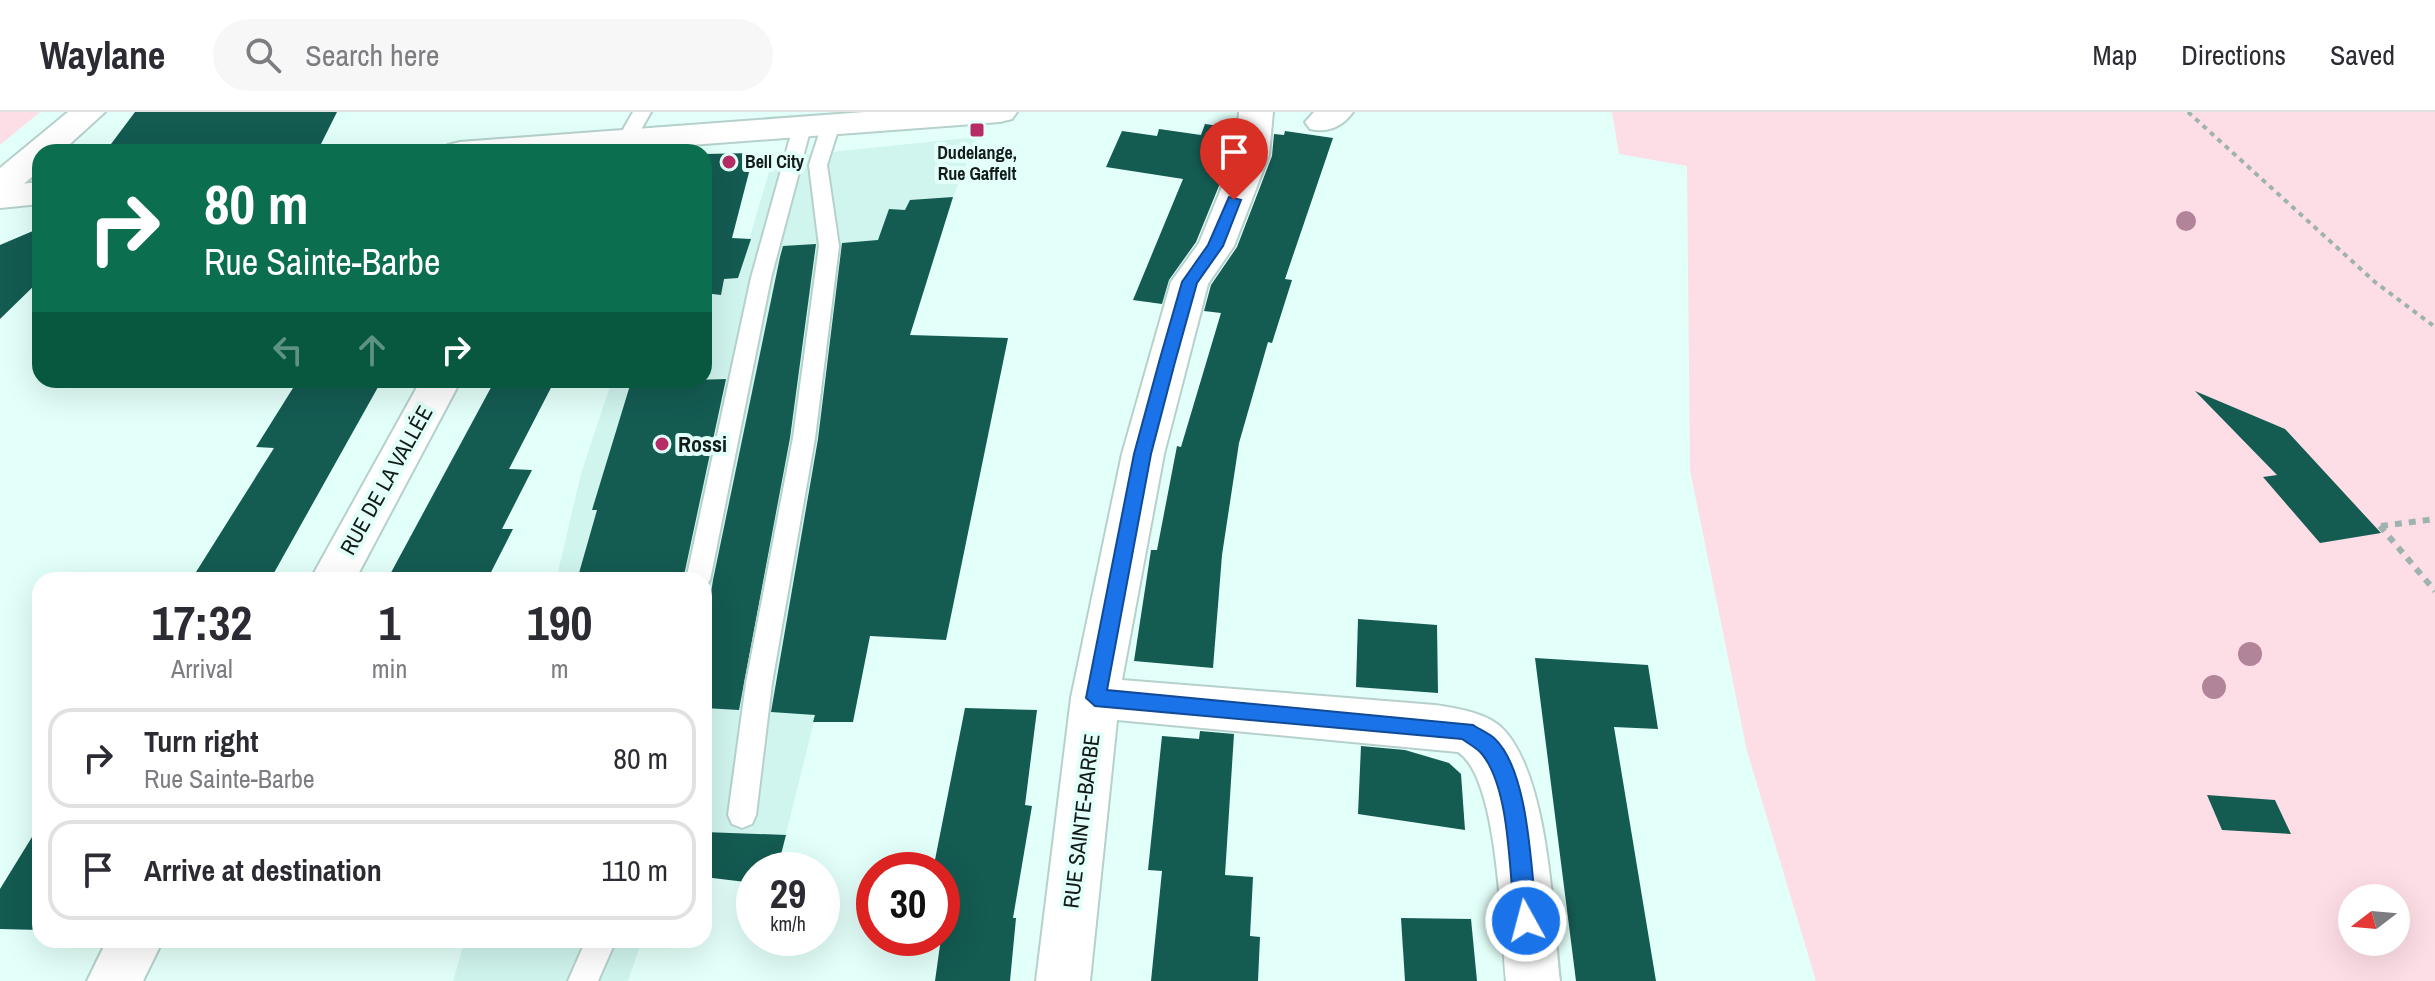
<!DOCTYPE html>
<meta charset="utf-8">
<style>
:root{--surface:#fff;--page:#f7f7f7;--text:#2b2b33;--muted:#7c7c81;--line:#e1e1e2}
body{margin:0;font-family:"Archivo Narrow",sans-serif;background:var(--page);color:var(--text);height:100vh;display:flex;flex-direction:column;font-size:30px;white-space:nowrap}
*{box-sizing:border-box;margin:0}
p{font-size:26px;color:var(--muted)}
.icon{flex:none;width:44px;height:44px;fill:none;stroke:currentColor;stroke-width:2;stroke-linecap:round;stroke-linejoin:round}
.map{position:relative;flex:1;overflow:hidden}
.details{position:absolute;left:32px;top:460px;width:680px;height:376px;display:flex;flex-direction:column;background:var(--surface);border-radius:24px;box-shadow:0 8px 32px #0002}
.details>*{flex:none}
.guide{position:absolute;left:32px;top:32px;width:680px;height:244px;border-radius:24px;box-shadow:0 8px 32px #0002;background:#0b6e4f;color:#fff;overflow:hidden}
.needle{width:52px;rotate:254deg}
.fabs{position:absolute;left:2338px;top:772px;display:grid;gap:16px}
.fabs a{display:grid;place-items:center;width:72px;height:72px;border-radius:50%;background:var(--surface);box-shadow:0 8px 32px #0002;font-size:40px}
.speed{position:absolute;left:736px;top:740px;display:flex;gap:16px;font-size:40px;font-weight:700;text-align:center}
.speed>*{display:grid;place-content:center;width:104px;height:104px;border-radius:50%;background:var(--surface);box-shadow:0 8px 32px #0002;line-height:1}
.speed small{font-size:20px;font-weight:400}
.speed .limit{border:12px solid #d22;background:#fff;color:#111}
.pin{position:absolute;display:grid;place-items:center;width:68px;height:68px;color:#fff;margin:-82px -34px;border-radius:50% 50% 50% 0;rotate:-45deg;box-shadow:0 0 8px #0007}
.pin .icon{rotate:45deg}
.me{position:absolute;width:88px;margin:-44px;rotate:353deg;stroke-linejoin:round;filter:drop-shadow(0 0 6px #0008)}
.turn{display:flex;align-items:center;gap:28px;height:168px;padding:0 40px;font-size:36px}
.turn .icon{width:104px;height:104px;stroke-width:2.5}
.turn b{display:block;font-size:56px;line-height:68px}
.lanes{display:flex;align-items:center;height:76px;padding:0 40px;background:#0003;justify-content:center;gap:40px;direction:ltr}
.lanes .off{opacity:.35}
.eta{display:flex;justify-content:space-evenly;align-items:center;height:136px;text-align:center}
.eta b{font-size:48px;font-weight:700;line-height:56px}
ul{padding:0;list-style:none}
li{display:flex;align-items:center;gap:24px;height:100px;margin:0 16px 12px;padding:0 24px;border:4px solid var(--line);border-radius:24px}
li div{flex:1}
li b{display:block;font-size:30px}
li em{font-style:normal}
header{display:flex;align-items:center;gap:48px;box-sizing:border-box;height:112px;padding:0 40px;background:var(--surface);border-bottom:2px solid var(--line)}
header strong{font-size:38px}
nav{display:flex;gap:44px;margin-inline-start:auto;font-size:28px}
.search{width:560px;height:72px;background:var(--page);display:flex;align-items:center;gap:20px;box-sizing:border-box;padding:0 28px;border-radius:44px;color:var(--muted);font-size:30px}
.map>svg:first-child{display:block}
.built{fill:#d0f5ee}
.green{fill:#fedee6;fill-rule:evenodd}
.building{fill:#145b52}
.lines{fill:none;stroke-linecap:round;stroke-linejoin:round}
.service-casing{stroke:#b6d1cb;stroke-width:4}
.minor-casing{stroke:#b6d1cb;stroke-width:4}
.secondary-casing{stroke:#b6d1cb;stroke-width:4}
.primary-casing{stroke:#b6d1cb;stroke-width:4}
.path-far1{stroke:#9eb3af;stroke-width:4;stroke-dasharray:5 5;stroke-linecap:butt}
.path{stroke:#9eb3af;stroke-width:6;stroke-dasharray:7 7;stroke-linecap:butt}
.service{fill:#fff;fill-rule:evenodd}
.minor{fill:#fff;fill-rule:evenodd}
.secondary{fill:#fff;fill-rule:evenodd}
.primary{fill:#fff;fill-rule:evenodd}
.tree{fill:#b28499}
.route{fill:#1a73e8;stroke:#114b97;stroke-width:2}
.poi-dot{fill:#b72c66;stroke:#e3fff9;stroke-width:3}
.labels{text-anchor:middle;stroke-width:8;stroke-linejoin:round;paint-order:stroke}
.far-poi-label{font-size:18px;font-weight:bold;fill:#131c1b;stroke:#e3fff9}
.poi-label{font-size:22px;font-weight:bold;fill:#131c1b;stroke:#e3fff9;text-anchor:start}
.street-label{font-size:22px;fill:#131c1b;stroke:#e3fff9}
</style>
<header>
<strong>Waylane</strong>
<div class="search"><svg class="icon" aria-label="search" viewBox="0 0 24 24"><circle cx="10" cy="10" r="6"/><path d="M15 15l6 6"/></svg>Search here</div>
<nav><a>Map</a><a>Directions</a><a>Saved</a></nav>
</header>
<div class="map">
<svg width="2435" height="869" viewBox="0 0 2435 869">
<rect width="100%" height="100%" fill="#e3fff9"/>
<g class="built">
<polygon points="977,25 953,85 911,220 777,758 704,765 704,468 556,468 581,362 612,268 704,268 704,167 738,166 773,46"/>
<polygon points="465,828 642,828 628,869 453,869"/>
</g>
<g class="green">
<polygon points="0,0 40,0 0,33"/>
<path d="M1612 0H2435V869H1816L1747 639 1690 358 1687 54 1619 42ZM2352 786H2396V830H2352Z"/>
</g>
<g class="building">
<polygon points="135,0 337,0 319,36 105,40"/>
<polygon points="1205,12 1234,16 1232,42 1196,130 1169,168 1162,192 1133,188 1183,67 1106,55 1122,19 1157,24 1159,17 1201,23"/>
<polygon points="1285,19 1333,26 1285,167 1292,168 1272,231 1268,230 1239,331 1222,443 1213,556 1134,549 1151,438 1157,438 1177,334 1181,335 1221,201 1204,199 1211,173 1237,135 1272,44 1274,22 1284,23"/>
<polygon points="754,41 732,126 751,127 738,166 724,167 721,183 704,181 704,42"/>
<polygon points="953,85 910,223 1008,226 946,528 870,524 853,610 813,610 815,603 771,600 818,327 842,131 878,128 889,97 905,98 910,88"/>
<polygon points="40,116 40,168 0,207 0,133"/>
<polygon points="816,132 790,326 739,598 704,596 704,526 713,468 780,145 783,134"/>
<polygon points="726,267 683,468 577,468 597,398 592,398 631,270"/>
<polygon points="298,268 382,268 270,468 191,468 274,336 256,335"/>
<polygon points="495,268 555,268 509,357 532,358 502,417 513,417 487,468 387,468"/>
<polygon points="2195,279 2285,317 2381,421 2320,431 2263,365 2277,363"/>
<polygon points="1358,507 1437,513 1438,581 1356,575"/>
<polygon points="1535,546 1648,553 1658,617 1614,615 1656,869 1576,869"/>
<polygon points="965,596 1037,598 1025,693 1032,694 1013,806 1016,806 1010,869 935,869 948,776 942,775 942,758 933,758"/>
<polygon points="1200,619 1234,622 1225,763 1253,765 1250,824 1260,825 1258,869 1151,869 1162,759 1148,758 1162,624 1199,627"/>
<polygon points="1361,634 1405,638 1449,651 1461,662 1465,718 1358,702"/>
<polygon points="2207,683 2275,688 2291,722 2222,718"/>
<polygon points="40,712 40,818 0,817 0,777"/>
<polygon points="704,720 786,723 777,758 754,758 754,771 704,765"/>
<polygon points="1401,806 1471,807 1477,869 1405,869"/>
</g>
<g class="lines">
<g class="service-casing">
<g id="service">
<polygon points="633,0 651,0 633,32 619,32 617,28"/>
<polygon points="831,7 840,12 827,53 839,134 815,326 772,571 756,703 752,712 742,716 732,712 728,703 746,571 793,326 819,134 809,53 822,12"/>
<polygon points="802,10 811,15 771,166 710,468 704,476 704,468 686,468 751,166 793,15"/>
<polygon points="586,828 616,828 598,869 568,869"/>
</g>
</g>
<g class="minor-casing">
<g id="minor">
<path d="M1239 0H1273L1269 43 1234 134 1208 172 1164 342 1122 568 1435 593C1456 596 1489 601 1504 618 1549 667 1553 803 1560 869H1506C1501 820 1499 666 1458 640L1117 608 1090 869H1036L1071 586 1122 342 1171 170 1199 131 1235 43Z"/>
<path d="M1314 0H1353C1342 15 1328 21 1310 17L1305 10Z"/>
<polygon points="421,268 461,268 355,468 310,468"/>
<polygon points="107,828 163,828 143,869 87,869"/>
</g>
</g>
<g class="secondary-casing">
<g id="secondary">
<polygon points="865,0 1017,0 1012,7 1000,10 598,40 443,40 448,33 460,30"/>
<polygon points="40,70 40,92 0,96 0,74"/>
</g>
</g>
<g class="primary-casing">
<polygon id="primary" points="68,0 105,0 61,40 40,40 40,58 12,82 0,85 0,56"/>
</g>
<polyline class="path-far1" points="2188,0 2375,170 2435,215"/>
<g class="path">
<polyline points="2380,414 2435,479"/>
<polyline points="2381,414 2435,407"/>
</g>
<use href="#service" class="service"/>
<use href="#minor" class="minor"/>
<use href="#secondary" class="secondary"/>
<use href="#primary" class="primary"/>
</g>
<g class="tree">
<circle cx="2186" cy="109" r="10"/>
<circle cx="2250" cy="542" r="12"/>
<circle cx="2214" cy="575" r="12"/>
</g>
<path class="route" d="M1229 85 1241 88 1223 134 1197 171 1175 250 1151 342 1107 578 1473 613C1479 617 1488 621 1494 626 1530 659 1531 762 1537 809L1534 816 1526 820 1518 816 1515 809C1509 763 1511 678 1482 642 1477 636 1469 632 1462 627L1095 594 1086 586 1134 342 1159 250 1182 170 1208 133Z"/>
<g class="poi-dot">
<rect x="969" y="10" width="16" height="16" rx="4"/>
<circle cx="729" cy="50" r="8"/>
<circle cx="662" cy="332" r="8"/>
</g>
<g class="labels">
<g class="far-poi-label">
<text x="977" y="47">Dudelange,<tspan x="977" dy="21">Rue Gaffelt</tspan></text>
<text x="745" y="56" text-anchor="start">Bell City</text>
</g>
<g class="poi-label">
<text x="678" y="340">Rossi</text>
</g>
<g class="street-label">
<text transform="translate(386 368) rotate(-61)" y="8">RUE DE LA VALLÉE</text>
<text transform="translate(1081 709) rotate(-83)" y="8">RUE SAINTE-BARBE</text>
</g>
</g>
</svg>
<div class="fabs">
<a><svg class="needle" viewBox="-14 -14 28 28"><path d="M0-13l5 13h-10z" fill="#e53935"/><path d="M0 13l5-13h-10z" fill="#7c7c81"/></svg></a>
</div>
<div class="speed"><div>29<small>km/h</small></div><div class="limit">30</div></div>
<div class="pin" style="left:1234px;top:88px;background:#d93025"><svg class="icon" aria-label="arrive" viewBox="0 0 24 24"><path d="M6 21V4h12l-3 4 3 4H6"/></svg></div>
<svg class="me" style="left:1526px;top:809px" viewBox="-20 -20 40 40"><circle r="17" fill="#1a73e8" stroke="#fff" stroke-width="3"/><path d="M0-11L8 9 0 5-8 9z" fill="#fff"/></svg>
<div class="guide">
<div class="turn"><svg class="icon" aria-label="right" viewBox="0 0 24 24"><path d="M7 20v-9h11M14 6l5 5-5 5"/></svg><div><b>80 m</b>Rue Sainte-Barbe</div></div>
<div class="lanes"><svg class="icon off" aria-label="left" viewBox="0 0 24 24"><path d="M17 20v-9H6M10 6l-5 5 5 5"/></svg><svg class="icon off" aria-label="ahead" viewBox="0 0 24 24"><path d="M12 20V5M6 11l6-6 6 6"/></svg><svg class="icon" aria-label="right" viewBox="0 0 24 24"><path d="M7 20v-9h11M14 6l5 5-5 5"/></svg></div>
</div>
<section class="details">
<div class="eta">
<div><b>17:32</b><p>Arrival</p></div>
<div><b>1</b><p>min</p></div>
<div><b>190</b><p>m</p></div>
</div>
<ul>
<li><svg class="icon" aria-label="right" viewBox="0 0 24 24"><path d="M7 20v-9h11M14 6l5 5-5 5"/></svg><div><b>Turn right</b><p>Rue Sainte-Barbe</p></div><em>80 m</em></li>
<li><svg class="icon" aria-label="arrive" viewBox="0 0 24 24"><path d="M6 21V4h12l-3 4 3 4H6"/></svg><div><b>Arrive at destination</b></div><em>110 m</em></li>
</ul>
</section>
</div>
